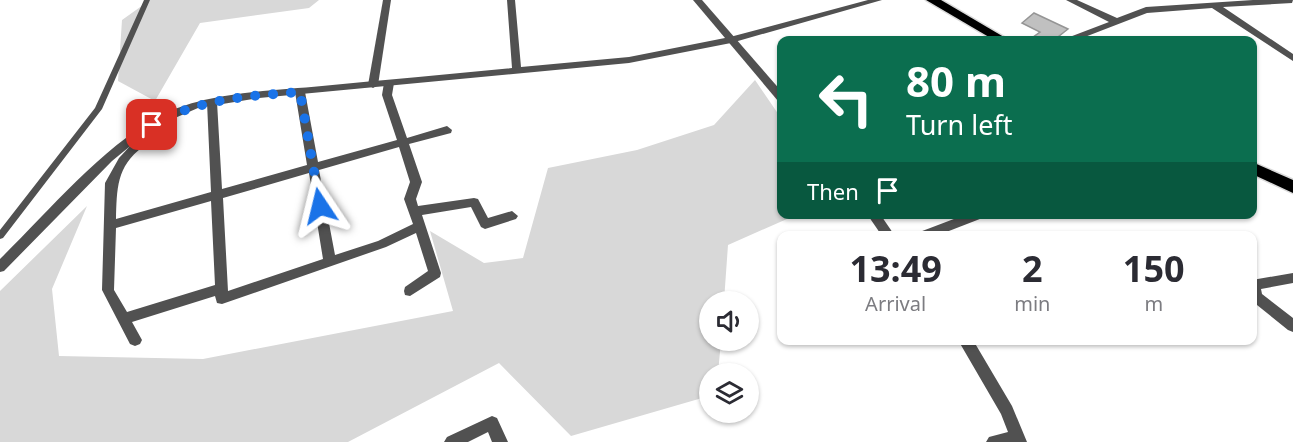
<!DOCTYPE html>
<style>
:root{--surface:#fff;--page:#f2f2f3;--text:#2b2b33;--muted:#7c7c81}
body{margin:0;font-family:"Noto Sans",sans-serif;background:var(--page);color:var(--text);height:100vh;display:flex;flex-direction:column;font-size:22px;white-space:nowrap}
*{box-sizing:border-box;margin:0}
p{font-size:20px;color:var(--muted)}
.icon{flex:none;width:33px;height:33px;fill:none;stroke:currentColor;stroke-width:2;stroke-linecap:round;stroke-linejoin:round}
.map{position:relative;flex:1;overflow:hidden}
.side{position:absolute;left:777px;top:231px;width:480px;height:114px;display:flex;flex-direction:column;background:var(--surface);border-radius:12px;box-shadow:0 2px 4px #0004}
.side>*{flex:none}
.guide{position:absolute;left:777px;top:36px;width:480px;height:183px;border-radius:12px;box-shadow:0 2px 4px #0004;background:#0b6e4f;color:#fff;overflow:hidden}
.tools{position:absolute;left:699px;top:291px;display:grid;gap:12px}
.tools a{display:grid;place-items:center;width:60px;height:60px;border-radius:50%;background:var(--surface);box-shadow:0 2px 4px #0004;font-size:30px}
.pin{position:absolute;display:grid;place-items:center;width:51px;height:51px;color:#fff;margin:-26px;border-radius:12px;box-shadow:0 3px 9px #0006}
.me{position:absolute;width:66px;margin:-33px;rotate:350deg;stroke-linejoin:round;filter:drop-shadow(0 0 4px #0008)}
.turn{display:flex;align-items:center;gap:21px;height:126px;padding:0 30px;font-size:27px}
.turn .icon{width:78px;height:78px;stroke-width:2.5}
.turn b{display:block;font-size:42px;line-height:51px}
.then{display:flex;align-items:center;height:57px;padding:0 30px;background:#0003;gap:12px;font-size:22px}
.eta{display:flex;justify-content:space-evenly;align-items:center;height:102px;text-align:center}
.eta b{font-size:36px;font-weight:700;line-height:42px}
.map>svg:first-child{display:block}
.green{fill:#d8d8d8}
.building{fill:#c0c0c0;stroke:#959595;stroke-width:1.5}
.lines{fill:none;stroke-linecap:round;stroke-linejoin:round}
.trunk-casing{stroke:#dbdbdb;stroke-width:3}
.service{fill:#515151;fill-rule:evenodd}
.minor{fill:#515151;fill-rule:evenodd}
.tertiary{fill:#515151;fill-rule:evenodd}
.trunk{fill:#000;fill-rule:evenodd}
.route{stroke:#1a73e8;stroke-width:10;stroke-dasharray:0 18}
</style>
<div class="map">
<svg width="1293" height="442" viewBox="0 0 1293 442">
<rect width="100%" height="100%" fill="#fff"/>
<g class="green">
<polygon points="150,0 319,0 309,8 200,23 155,101 118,81 122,20"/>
<polygon points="755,80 781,118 782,214 796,215 728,245 724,301 710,302 710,340 721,341 718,373 710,374 709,396 571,436 499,363 348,442 0,442 0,291 87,206 52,289 59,356 203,359 453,311 430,231 484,263 523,258 548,168 637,150 714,125"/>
</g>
<polygon class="building" points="1034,13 1068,29 1054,40 1029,40 1040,32 1022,23"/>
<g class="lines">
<g class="trunk-casing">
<g id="trunk">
<polygon points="926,0 941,0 1009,40 994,40"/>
<polygon points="1252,162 1293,180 1293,193 1252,174"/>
</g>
</g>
<polygon class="service" points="144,0 150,0 102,109 3,238 0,239 0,230 95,108"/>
<g class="minor">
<polygon points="383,0 391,0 378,85 373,88 368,85"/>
<polygon points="693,0 702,0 782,92 782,102 778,101"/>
<polygon points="1066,0 1077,0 1117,18 1146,7 1253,0 1293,0 1292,3 1223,7 1293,54 1293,61 1212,8 1147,13 1077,40 1066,40 1067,38 1109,22"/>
<path d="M389 80 394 83 392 95 407 138 447 126 452 130 451 133 409 144 422 182 416 199 418 206 474 198 478 199 488 218 512 211 518 216 516 219 485 229 481 227 471 207 422 215 441 273 440 277 410 296 405 295 404 291 405 287 428 271 416 233 386 247 222 304 217 303 215 296 132 322 142 340 140 344 135 346 130 344 102 290 105 183 119 158 132 144 165 123H173L174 126C167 135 153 141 143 147 116 166 117 190 116 219L211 192 207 102 208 100H216L217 102 222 189 307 165 295 92 296 90 300 89 305 92 318 162 397 140 382 95 384 83ZM399 147 410 182 404 199 413 224 378 241 335 255 319 170ZM309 173 323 259 228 291 223 198ZM211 201 215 285 127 312 114 290 116 228Z"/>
<polygon points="867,214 880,214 895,236 882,236"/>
<polygon points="967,214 987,214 985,217 936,236 915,236 917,233"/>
<polygon points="1293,273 1293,283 1261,289 1262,294 1293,318 1293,332 1288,330 1252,301 1252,280"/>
<polygon points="958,340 973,340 1012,406 1027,442 986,442 989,437 1008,432 1001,414"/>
<polygon points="492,416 497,418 508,442 492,442 488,432 468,442 444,442 447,437"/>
</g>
<path class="tertiary" d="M507 0H515L521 67 629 57 730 37 868 0H882L731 43 629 63 259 98 198 108 168 121 140 138 112 161 4 271 0 272V259C48 212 100 149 158 117 203 92 271 91 322 86 385 80 448 74 512 68Z"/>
<use href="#trunk" class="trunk"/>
</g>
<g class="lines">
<path class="route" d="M152 125C198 99 248 96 300 92L320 206"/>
</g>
</svg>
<div class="tools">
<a><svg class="icon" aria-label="sound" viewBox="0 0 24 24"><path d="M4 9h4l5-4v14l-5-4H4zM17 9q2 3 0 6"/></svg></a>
<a><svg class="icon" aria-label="layers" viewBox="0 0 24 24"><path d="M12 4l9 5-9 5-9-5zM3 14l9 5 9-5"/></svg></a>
</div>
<div class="pin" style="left:152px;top:125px;background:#d93025"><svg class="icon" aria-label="arrive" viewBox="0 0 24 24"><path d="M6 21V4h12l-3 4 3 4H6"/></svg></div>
<svg class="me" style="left:320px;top:206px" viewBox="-20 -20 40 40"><path d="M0-17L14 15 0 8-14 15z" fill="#1a73e8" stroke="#fff" stroke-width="4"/></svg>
<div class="guide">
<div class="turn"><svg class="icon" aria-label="left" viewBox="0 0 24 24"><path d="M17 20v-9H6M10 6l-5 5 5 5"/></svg><div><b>80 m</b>Turn left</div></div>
<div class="then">Then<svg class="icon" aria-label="arrive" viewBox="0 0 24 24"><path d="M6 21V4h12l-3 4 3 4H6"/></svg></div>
</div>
<section class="side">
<div class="eta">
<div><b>13:49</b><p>Arrival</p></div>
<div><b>2</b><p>min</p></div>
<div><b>150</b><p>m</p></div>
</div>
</section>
</div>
